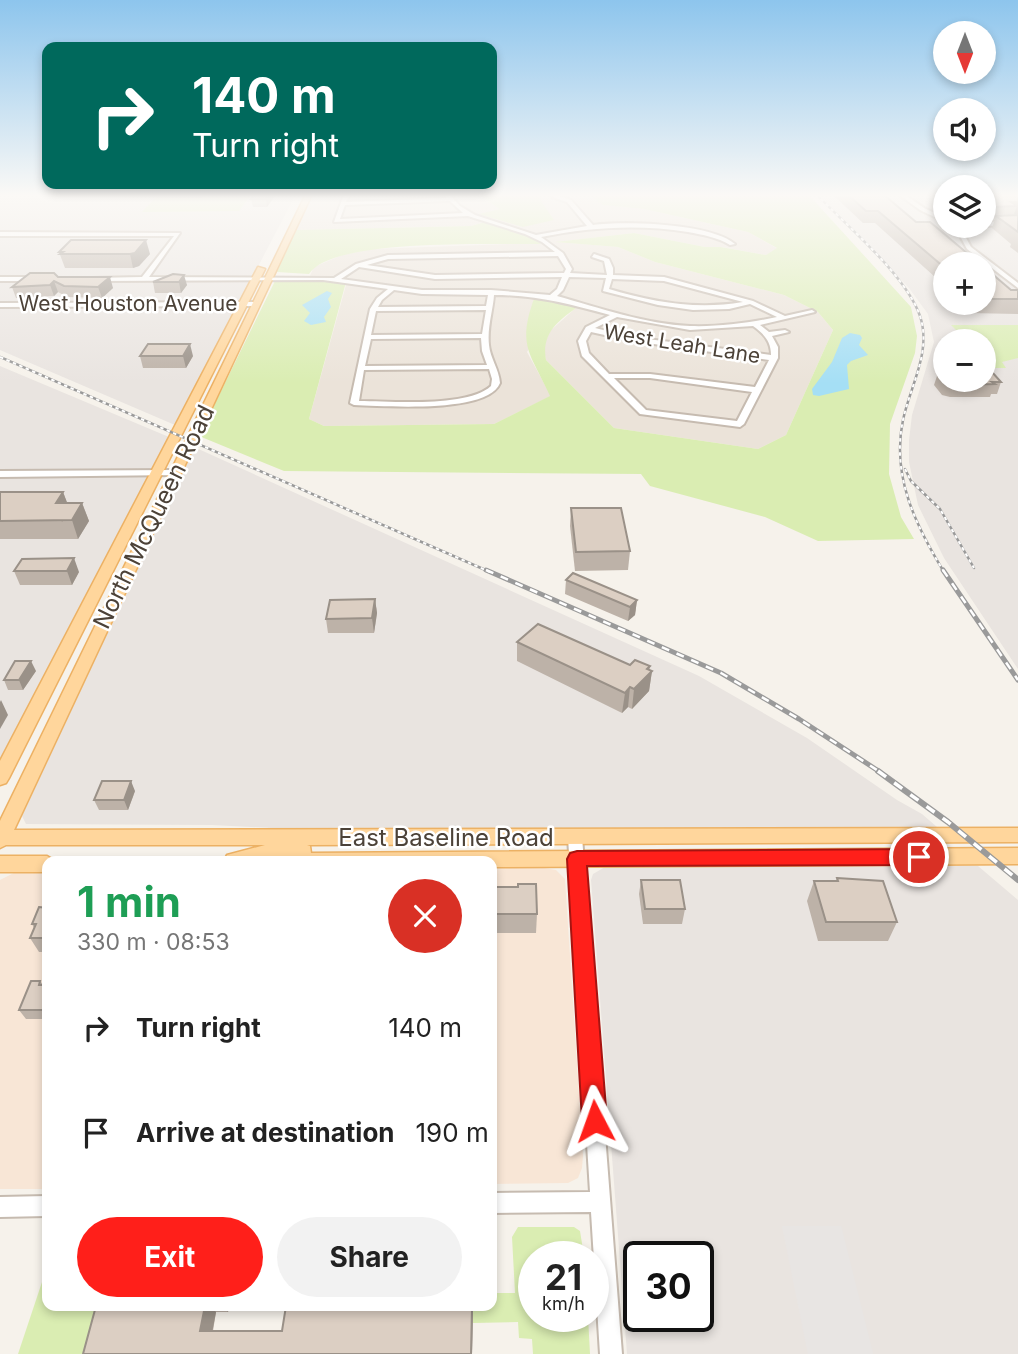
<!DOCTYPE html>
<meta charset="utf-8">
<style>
:root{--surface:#fff;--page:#f2f2f2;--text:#222;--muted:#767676;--accent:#ff1f1a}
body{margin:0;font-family:Inter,sans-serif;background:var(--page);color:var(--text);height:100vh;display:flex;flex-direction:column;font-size:26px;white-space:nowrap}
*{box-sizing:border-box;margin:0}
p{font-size:23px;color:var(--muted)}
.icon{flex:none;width:38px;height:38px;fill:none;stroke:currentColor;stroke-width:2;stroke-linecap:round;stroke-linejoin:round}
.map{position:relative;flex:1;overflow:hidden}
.sheet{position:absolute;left:42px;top:856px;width:455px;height:455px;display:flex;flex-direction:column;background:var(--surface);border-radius:14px;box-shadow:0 4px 10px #0003}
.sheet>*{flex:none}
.hud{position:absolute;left:42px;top:42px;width:455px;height:147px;border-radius:14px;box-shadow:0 4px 10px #0003;background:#00695c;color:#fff;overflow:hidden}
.needle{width:46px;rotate:180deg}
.controls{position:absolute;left:933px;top:21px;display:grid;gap:14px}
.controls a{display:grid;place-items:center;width:63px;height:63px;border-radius:50%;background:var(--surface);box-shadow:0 4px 10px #0003;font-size:35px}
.speed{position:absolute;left:518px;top:1241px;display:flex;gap:14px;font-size:35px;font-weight:700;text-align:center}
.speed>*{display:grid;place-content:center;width:91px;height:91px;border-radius:50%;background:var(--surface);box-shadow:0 4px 10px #0003;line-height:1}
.speed small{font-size:18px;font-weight:400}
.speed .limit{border:4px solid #111;border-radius:10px;background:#fff;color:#111}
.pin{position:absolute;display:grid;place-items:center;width:60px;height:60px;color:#fff;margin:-30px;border:4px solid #fff;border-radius:50%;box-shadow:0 2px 7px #0007}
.me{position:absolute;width:77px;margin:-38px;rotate:356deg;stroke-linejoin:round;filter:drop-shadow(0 0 5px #0008)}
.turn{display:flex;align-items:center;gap:24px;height:147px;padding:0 35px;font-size:32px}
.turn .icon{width:91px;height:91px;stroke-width:2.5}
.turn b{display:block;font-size:49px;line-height:60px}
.round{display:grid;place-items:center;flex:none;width:74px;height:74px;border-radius:37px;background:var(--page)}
.head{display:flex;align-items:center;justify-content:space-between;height:119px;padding:0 35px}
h1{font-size:42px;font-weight:700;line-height:52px;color:#1e9e55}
.primary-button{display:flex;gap:14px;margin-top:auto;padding:14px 35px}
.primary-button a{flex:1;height:80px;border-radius:42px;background:var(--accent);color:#fff;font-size:28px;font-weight:700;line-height:80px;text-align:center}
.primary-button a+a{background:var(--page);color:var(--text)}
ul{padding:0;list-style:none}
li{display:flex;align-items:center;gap:21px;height:105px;padding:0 35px}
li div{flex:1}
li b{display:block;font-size:26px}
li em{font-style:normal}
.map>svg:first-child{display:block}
.residential{fill:#ebe3d9}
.commercial{fill:#f8e6d6}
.industrial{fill:#e9e4e0;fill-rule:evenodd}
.green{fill:#daedb2}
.parking{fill:#e8e5e3}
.water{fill:#a5dff5}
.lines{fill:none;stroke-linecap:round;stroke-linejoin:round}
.minor-casing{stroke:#c6bbb0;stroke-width:4}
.major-casing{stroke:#ecb164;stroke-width:3}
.minor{fill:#fff;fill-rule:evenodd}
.major{fill:#ffd69c;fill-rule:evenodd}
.rail-far2-casing{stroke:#9a9a9a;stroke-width:2.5}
.rail-far1-casing{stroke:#9a9a9a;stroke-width:5}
.rail-casing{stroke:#9a9a9a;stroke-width:6}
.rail-far2{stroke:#fff;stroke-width:2;stroke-dasharray:3.5;stroke-linecap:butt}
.rail-far1{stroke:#fff;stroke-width:2.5;stroke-dasharray:8;stroke-linecap:butt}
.rail{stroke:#fff;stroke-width:3.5;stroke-dasharray:10;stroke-linecap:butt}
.wall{fill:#bdb2a8}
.shaded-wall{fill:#9a9188}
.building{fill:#dccfc3;stroke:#9a9188;stroke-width:2}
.route{fill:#ff1f1a;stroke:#a61411;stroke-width:2}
.labels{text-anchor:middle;stroke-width:5;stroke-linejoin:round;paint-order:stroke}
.far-street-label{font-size:21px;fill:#4c4238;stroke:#fff}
.street-label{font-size:24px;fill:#4c4238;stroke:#fff}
</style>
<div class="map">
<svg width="1018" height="1354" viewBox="0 0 1018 1354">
<rect width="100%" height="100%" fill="#f6f2eb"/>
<polygon class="residential" points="313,194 480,194 483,198 501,209 481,214 541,201 541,194 588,194 603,205 644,209 748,232 778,249 766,255 722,247 705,247 634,233 556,242 618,247 655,262 784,295 818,312 833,330 786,435 758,449 614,428 546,360 543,347 550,331 578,306 559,300 527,352 551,396 494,424 324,426 309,419 346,285 309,278 314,267 342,255 372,249 540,243 485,222 471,226 296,230"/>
<g class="commercial">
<polygon points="539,867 556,870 565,879 583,1156 582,1168 578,1178 568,1183 492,1184 492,868"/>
<polygon points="14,873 47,873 47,1189 0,1189 0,880"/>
</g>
<g class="industrial">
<polygon points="0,194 296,194 175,425 0,350"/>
<path d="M818 194H945V226H984V194H1018V669L944 558 918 505 909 462V440L912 415 934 342 928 314 909 288ZM945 264H984V303H945ZM945 341H984V380H945Z"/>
<polygon points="0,366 169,437 0,763"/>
<polygon points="194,447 699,676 807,738 897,800 922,814 937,827 331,831 212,825 26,824 22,816"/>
<path d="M978 866 1018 900V1354H627L591 880 593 874 605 867ZM639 1256H698V1316H639Z"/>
</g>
<g class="green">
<polygon points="480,194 541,194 541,201 554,220 523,227 479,214 500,209 483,198"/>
<path d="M588 194H808L911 307 917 336 915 353 890 424 889 474 901 517 914 539 818 541 765 517 650 486 641 474 284 471 199 436 275 281 309 278 346 282 309 419 324 426 494 424 550 396C531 353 516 347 535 296L579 306C559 320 541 333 546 360L614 428 758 449 786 435 833 330 818 312 784 295 655 262 618 247 555 242 634 233 705 247H721L766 255 777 248 748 232 644 209 603 205Z"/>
<polygon points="158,195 251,195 239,211 142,212"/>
<path d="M485 222C505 227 525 231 541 244 498 245 332 237 309 274L277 272 296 230 471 226Z"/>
<polygon points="951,325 1018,325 1018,358 1002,362 1006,368 993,368 984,358 984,341 967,341"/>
<polygon points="518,1227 574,1227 580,1231 584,1256 534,1256 534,1316 588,1316 590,1354 533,1354 532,1339 519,1338 518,1322 473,1323 473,1306 492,1306 492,1293 515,1293 512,1237"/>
<polygon points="47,1267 47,1306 113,1306 100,1354 18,1354"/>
</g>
<polygon class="parking" points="782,1226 841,1226 873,1354 808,1354"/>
<g class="water">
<polygon points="327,291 332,293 328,299 331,307 324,317 326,322 311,325 304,321 310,313 302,305"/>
<polygon points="850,333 860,335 862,338 859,345 868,355 851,361 847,365 849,389 819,396 813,395 812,389 832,362 842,338"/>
</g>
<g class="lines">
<g class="minor-casing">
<g id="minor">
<polygon points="33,194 204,194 201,196"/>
<path d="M344 194H350L346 202 447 198 444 194H449L460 206 475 215 536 235 587 226 567 202 552 197 554 194 571 200 593 225C625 221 710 223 735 244L730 245C717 237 703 235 688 232 638 224 591 227 541 237L563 253 572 269 570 273 607 275 604 261 592 257 594 254 609 259 613 268V275L664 277 753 301 785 316 812 310 815 312 760 325 769 332 785 330 789 332 772 336 778 347V358L744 424 740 427 640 414 582 356 578 341 586 327 610 315C568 304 538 295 494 295 493 311 487 327 489 345 490 358 499 369 500 383 488 414 384 406 354 405L350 403 370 309 377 298 388 289 323 280 95 281 93 280V278L142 277 174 236H0V232L180 233 149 277 334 278 356 264 388 255 555 252 542 242 525 234 468 216 334 222ZM450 201 463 213 340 219 345 205ZM558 256 566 269 564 273 435 275 367 265 388 259ZM359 267 435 279 562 277 557 289 550 295 491 290H422L341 279ZM569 277 606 278 603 291 658 305 693 310 729 309 750 304 777 317C749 323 718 327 690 326 645 324 600 308 557 296L563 290ZM612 279 664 281 743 302C696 310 653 302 609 289ZM394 290 422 294 488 295 486 306 378 307 382 300ZM486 310 482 334 371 335 376 311ZM617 317 690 330 753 326C764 334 771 341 771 355L632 337 595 328ZM591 332 632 341 769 360 755 387 650 374H609L589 353 586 341ZM481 338 482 351 487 365 365 366 371 339ZM489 369 492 379 491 386C467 408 391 401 359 401L364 370ZM614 378H650L752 392 737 421 646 410Z"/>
<polygon points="898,194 904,194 924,208 945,218 945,222 920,210"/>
<polygon points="1018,221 1018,225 984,226 984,222"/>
<polygon points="947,226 953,226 964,234 971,247 1018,283 1018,288 967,249 960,236"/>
<polygon points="0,277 38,277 41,279 38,281 0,281"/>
<polygon points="0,303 256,302 259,304 256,306 0,307"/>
<polygon points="175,470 180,473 178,475 0,477 0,471"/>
<polygon points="575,831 580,833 582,837 622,1354 600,1354 591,1212 492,1213 492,1193 590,1192 568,837 570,833"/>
<polygon points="47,1196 47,1216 0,1217 0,1197"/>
</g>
</g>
<g class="major-casing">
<g id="major">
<polygon points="306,194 312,194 14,830 1018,828 1018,842 307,845 310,846 311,853 1018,848 1018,864 492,867 492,861 224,861 227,855 265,845 6,845 0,848 0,821"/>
<polygon points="258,267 265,269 9,778 6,783 0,785 0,761"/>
<polygon points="0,856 47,856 55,861 47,861 47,872 0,872"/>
</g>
</g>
<use href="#minor" class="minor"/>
<use href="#major" class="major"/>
<g class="rail-far2-casing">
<g id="rail-far2">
<path d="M816 194C847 226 906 275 920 316 932 352 910 386 903 420 891 476 916 526 944 572"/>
<polyline points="0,357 490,572"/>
<polyline points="905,469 911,481 940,509 974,568"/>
</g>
</g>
<g class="rail-far1-casing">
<g id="rail-far1">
<polyline points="486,570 721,673 799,719 880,772"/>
<polyline points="943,570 1018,680"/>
</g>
</g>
<g class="rail-casing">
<polyline id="rail" points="878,771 948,822 1018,880"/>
</g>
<use href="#rail-far2" class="rail-far2"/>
<use href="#rail-far1" class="rail-far1"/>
<use href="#rail" class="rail"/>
</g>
<g class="wall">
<polygon points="255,194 276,194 267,207 253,207 251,199"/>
<polygon points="832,194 883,194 916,222 945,264 945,286 875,223 863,223"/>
<polygon points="984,194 1018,194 1018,214 1013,215 1018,215 1018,253 1010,247 1011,244 992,228 995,219 988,219 984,217"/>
<polygon points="59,252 150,254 139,266 133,268 65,268"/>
<polygon points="984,267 1011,290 1018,290 1018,314 968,313 959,304 960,303 984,303"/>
<polygon points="173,274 187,285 181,293 155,293 153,282"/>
<polygon points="58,277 113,288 102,298 67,297 58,292 54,296 16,298 12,287"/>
<polygon points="140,356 193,356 186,368 143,368"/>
<polygon points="938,373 1001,382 997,394 991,394 990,397 950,397 942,395 934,385"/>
<polygon points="0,492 63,492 67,503 82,503 89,521 78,539 0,539"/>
<polygon points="571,508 630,551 628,570 575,571 570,526"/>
<polygon points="22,559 79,572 72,585 20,585 14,571"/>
<polygon points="566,580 637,600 635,615 628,621 565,594"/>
<polygon points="375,599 377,613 374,633 328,633 326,619"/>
<polygon points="517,642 649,670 652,671 649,691 632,709 628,707 622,713 517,661"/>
<polygon points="36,671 23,690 8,690 4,680"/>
<polygon points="135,791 128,810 99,810 94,800"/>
<polygon points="837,878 897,922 888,941 818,941 807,901 814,881 836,881"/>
<polygon points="641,880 685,909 682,924 643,924 639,894"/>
<polygon points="492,887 537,914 536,933 492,933"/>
<polygon points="47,908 47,952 39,952 30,938 34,928 32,924"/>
<polygon points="40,981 43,985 47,985 47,1019 26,1019 19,1010"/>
<polygon points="96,1306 229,1306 228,1312 216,1312 213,1331 282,1331 473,1306 472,1354 83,1354"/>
</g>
<g class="shaded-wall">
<polygon points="269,194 276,194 267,207 266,199"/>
<polygon points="1011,202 1018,202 1018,214 1014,214 1017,206"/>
<polygon points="146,240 150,254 139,266 133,268 130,254"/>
<polygon points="184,275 187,285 181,293 179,282"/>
<polygon points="110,277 113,288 102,298 98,287"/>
<polygon points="54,281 58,292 54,296 50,285"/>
<polygon points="190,344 193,356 186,368 183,356"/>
<polygon points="63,492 70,510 62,522 56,503"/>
<polygon points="82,503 89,521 78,539 72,520"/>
<polygon points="74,558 79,572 72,585 67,571"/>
<polygon points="375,599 377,613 374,633 372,618"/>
<polygon points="637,600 635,615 628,621 630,607"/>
<polygon points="31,661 36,671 23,690 19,680"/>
<polygon points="650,666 648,675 652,671 649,691 632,709 634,689"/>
<polygon points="630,687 628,707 622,713 625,693"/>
<polygon points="1,700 8,715 0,729 0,702"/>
<polygon points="131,781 135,791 128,810 124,800"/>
<polygon points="205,1306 211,1306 216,1312 210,1344 200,1331"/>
<polygon points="223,1306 229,1306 228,1312"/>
<polygon points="472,1306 473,1306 472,1354 471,1354"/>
</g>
<g class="building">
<polygon points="255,194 269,194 266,199 251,199"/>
<polygon points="847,194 883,194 916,222 930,222 980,264 945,264 945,268 878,211 866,211"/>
<polygon points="984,194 1018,194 1018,202 1011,202 1017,206 992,207 984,202"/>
<polygon points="1018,215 1018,232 996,216"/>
<polygon points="71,240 146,240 135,253 130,254 60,254 63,252 59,252"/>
<polygon points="984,267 1011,290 1018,290 1018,299 984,299"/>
<polygon points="30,273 54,273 58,277 110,277 98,287 64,286 54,281 50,285 12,287"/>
<polygon points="173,274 184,275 179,282 153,282"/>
<polygon points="148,344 190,344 183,356 140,356"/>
<polygon points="984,371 992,372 1001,382 992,382 995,384 954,385 946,383 938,373 945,372 945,380 984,380"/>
<polygon points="0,492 63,492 56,503 82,503 72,520 0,521"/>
<polygon points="571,508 621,508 630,551 576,552"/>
<polygon points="74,558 67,571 14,571 22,559"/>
<polygon points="573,573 637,600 630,607 566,580"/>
<polygon points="375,599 372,618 326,619 330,600"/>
<polygon points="538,624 630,665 635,660 650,666 647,669 652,671 634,689 630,687 625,693 517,642"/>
<polygon points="15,661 31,661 19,680 4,680"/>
<polygon points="102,781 131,781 124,800 94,800"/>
<polygon points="837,878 883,881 897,922 826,922 814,881 838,881"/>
<polygon points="641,880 680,880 685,909 645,909"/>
<polygon points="518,884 536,884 537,914 492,914 492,887 518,887"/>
<polygon points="39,907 47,908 47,938 30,938 36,924 32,924"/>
<polygon points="31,981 40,981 39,985 47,985 47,1006 46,1010 19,1010"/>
<polygon points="96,1306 205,1306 200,1331 282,1331 286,1306 472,1306 471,1354 83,1354"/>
</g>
<linearGradient id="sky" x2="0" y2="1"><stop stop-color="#8dc5ed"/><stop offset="0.51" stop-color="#fbf9f6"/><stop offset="1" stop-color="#fbf9f6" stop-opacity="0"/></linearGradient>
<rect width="1018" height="383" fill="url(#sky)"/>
<polygon class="route" points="919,849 926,852 929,857 926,863 919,865 587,866 607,1121 603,1130 595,1134 586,1130 582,1121 567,859 570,853 577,851"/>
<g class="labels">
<g class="far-street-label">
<text x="128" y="311">West Houston Avenue</text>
<text transform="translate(682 344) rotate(9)" y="7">West Leah Lane</text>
</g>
<g class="street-label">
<text transform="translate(154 517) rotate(-64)" y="8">North McQueen Road</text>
<text x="446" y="846">East Baseline Road</text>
</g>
</g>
</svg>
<div class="controls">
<a><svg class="needle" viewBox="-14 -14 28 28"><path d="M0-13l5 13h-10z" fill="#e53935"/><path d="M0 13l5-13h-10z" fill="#767676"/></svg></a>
<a><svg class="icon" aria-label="sound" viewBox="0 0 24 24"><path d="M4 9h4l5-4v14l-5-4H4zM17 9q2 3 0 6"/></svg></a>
<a><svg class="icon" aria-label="layers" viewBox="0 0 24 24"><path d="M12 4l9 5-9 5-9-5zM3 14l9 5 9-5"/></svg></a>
<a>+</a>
<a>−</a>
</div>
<div class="speed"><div>21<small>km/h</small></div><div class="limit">30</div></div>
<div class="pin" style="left:919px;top:857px;background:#d93025"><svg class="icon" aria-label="arrive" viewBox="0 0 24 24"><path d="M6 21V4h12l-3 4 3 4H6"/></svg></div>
<svg class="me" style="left:595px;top:1121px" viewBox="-20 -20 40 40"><path d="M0-17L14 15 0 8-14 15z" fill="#ff1f1a" stroke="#fff" stroke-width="4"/></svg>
<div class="hud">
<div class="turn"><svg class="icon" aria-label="right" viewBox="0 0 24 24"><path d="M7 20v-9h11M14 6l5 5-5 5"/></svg><div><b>140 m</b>Turn right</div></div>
</div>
<section class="sheet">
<div class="head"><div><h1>1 min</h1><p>330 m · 08:53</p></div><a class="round" style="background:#d93025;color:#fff"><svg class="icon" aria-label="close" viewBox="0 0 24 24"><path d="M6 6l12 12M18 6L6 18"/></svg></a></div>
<ul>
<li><svg class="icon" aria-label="right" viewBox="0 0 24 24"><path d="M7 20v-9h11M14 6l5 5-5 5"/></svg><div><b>Turn right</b></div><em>140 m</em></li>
<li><svg class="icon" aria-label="arrive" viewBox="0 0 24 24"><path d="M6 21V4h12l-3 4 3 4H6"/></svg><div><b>Arrive at destination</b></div><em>190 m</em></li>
</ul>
<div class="primary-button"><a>Exit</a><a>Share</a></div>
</section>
</div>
